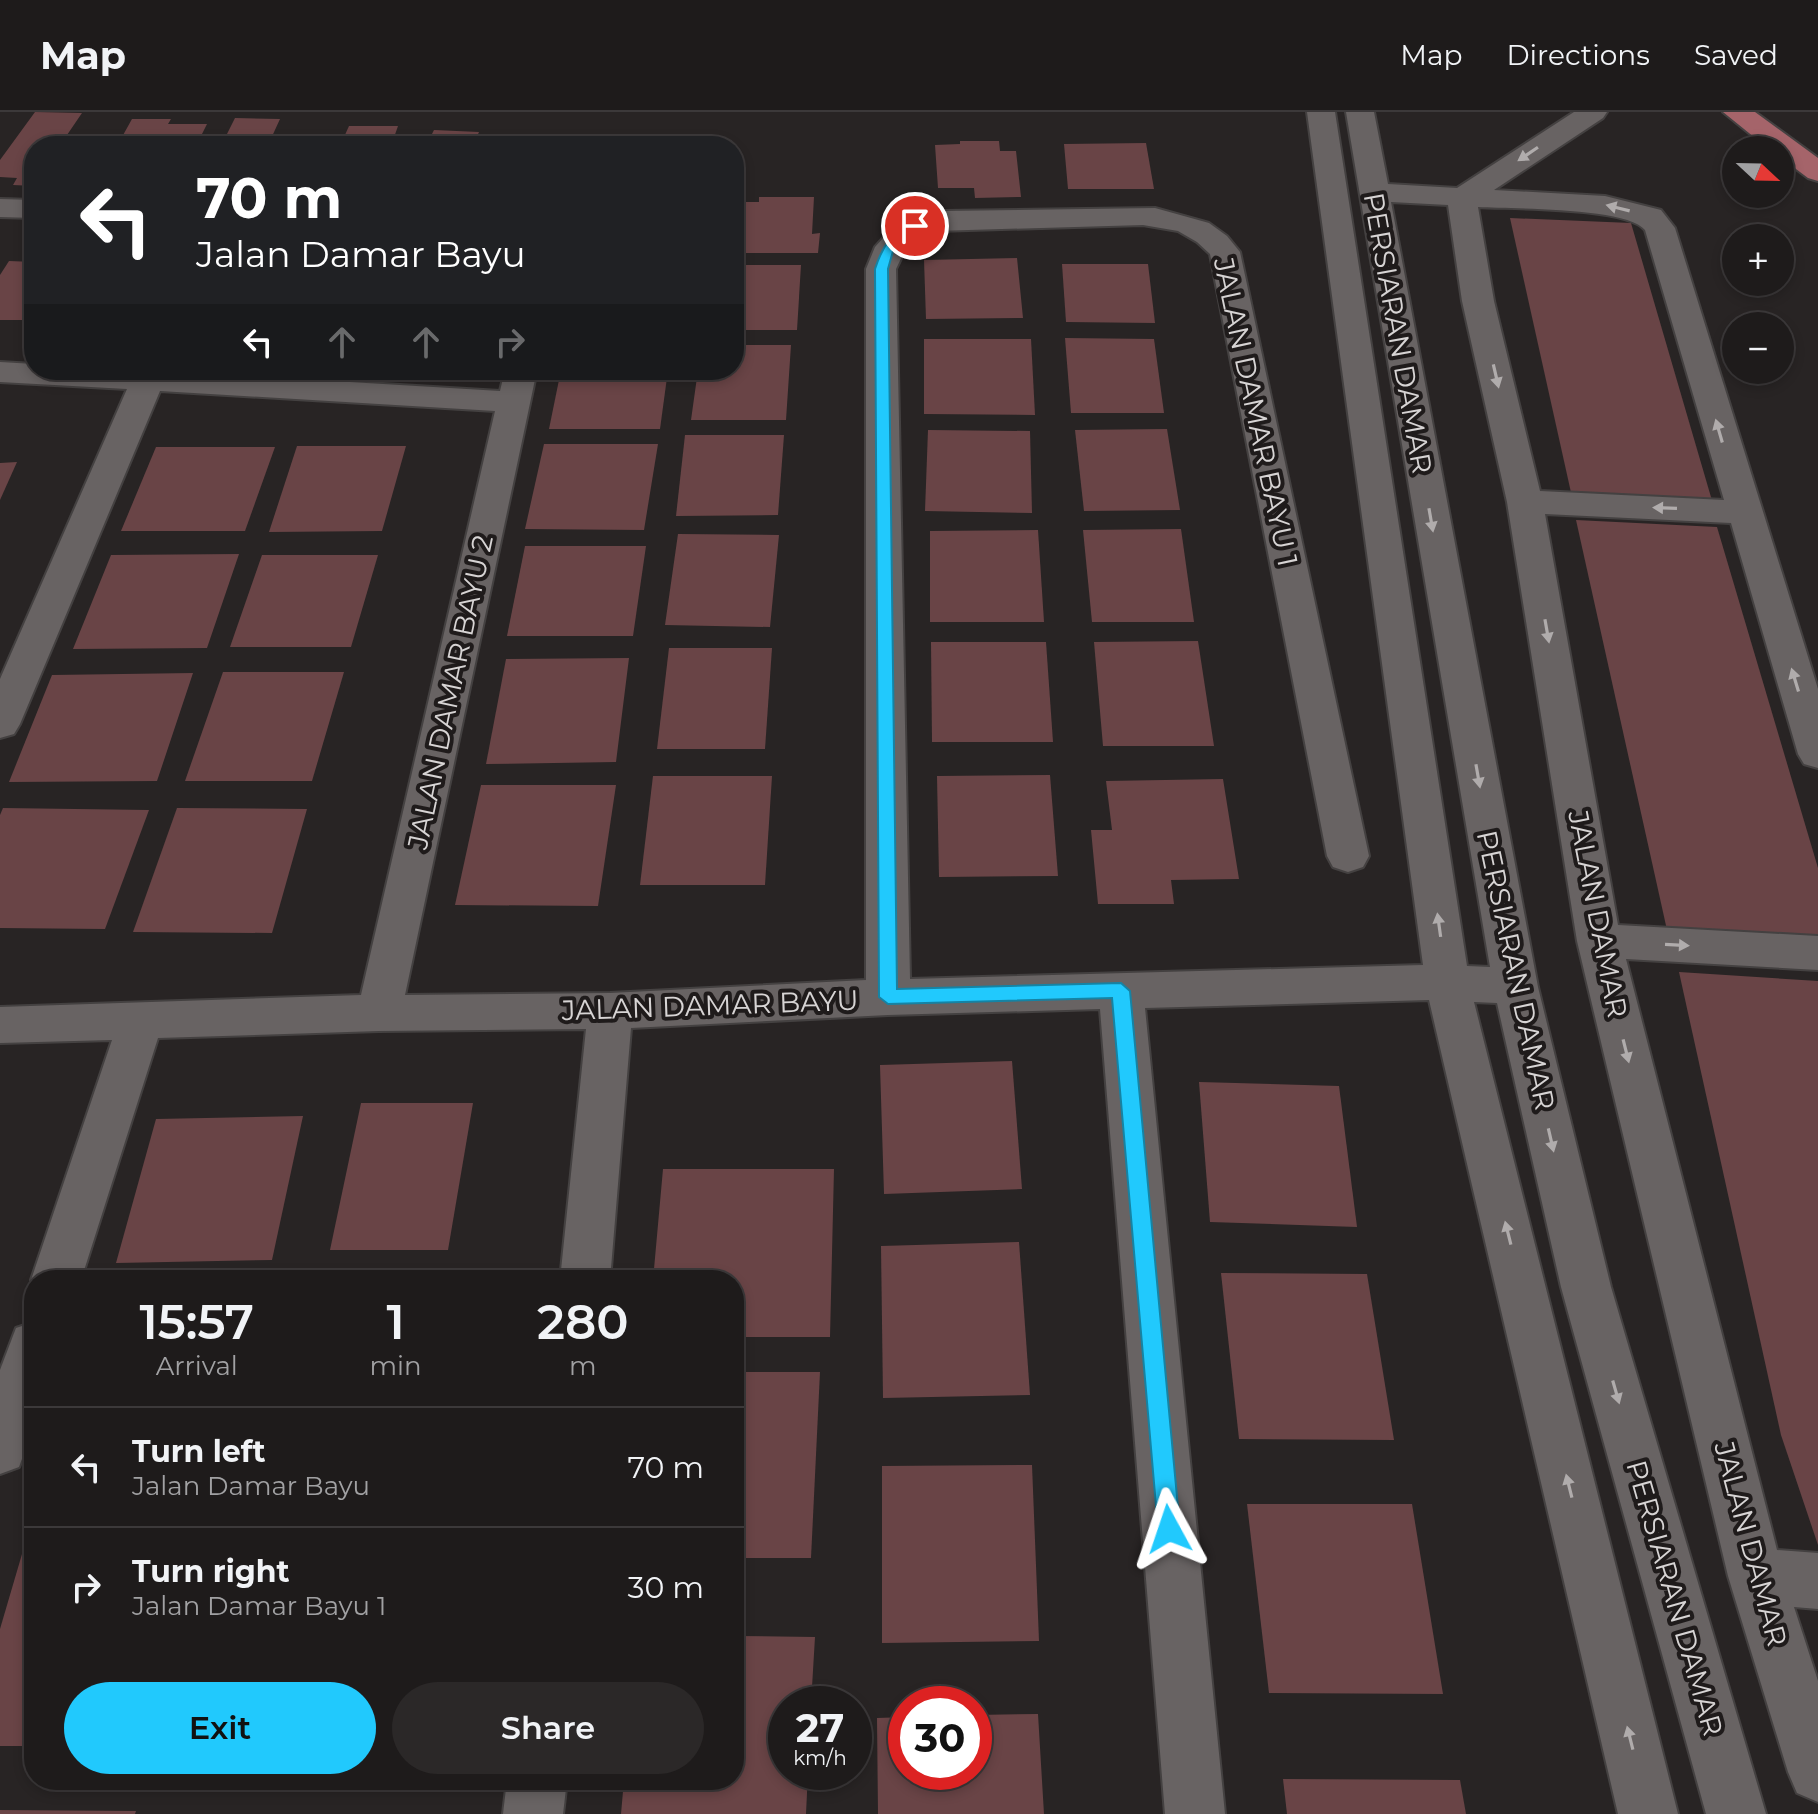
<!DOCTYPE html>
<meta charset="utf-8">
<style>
:root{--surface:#1e1b1b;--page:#2b2828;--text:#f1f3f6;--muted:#a1a1a3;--line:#3c393a;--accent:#21c9fd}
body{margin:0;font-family:Montserrat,sans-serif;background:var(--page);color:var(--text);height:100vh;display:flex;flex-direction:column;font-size:30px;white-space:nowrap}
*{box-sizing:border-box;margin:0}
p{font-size:26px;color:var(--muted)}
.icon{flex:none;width:44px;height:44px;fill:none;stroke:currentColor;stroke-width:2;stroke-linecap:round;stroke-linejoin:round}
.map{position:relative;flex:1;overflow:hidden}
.details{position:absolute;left:24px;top:1158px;width:720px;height:520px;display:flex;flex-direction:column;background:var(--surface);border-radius:32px;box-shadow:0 4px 12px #0003,0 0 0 2px var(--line)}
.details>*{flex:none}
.top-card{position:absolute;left:24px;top:24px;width:720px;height:244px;border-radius:32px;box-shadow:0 4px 12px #0003,0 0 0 2px var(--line);background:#202124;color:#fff;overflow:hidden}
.needle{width:52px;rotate:112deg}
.controls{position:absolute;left:1722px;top:24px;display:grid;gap:16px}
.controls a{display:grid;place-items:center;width:72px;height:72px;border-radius:50%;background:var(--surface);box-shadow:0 4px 12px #0003,0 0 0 2px var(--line);font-size:40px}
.speed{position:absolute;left:768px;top:1574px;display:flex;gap:16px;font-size:40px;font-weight:700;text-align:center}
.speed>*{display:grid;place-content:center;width:104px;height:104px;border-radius:50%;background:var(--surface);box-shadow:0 4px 12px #0003,0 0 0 2px var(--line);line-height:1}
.speed small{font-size:20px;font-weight:400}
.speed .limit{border:12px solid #d22;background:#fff;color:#111}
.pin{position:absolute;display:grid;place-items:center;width:68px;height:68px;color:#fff;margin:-34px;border:4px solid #fff;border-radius:50%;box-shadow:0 2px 8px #0007}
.me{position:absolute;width:88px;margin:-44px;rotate:355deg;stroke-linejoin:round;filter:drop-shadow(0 0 6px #0008)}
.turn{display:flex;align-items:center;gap:28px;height:168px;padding:0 40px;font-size:36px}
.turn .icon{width:104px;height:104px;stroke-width:2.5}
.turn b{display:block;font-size:56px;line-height:68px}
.lanes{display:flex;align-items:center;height:76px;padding:0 40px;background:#0003;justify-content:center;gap:40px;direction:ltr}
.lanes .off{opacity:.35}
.eta{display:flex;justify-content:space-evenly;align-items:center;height:136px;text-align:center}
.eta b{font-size:48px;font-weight:600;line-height:56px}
.button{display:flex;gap:16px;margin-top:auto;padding:16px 40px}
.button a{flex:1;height:92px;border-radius:48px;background:var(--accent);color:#111;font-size:32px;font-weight:600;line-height:92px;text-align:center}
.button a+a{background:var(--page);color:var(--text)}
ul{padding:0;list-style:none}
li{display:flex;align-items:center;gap:24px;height:120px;padding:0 40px;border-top:2px solid var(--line)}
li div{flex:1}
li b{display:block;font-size:30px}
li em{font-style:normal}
header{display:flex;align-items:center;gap:48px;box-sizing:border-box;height:112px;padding:0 40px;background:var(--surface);border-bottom:2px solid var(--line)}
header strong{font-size:38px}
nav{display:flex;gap:44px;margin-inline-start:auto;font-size:28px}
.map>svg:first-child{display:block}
.building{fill:#694446}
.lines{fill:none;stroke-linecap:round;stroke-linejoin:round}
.minor-casing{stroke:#444141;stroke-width:4}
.major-casing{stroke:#444141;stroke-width:4}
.minor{fill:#686363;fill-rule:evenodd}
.major{fill:#a5646a;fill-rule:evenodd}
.oneway{fill:#b0acac}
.route{fill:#21c9fd;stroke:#1583a4;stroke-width:2}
.labels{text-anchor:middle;stroke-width:8;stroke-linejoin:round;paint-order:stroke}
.street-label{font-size:28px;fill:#d7d4d4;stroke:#1f1b1b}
</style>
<header>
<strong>Map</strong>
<nav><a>Map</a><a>Directions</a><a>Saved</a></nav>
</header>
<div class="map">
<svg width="1818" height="1702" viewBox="0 0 1818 1702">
<rect width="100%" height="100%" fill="#282424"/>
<g class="building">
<polygon points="35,0 82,1 67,23 95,24 88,34 34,34 34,74 13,73 17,66 0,65 0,48"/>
<polygon points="235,6 280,7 269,31 281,31 281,34 221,34"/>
<polygon points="132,7 171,7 168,12 207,12 196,34 117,34"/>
<polygon points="349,14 398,14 391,34 340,34"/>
<polygon points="434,18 479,20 473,34 426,34"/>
<polygon points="960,29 999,29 1000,39 1016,39 1021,85 975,86 974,76 938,76 935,33 960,32"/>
<polygon points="1146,31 1154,77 1068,77 1064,32"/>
<polygon points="759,85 814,85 812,122 820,121 818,141 734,141 734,90 759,90"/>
<polygon points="1510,106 1631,111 1713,392 1572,385"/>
<polygon points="1017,146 1023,206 926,207 924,148"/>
<polygon points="9,149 34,150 34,208 0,208 0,163"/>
<polygon points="1062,152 1148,152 1155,211 1066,210"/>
<polygon points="734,153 801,153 797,218 734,218"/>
<polygon points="1065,226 1154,227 1164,301 1071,301"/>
<polygon points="924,227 1031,227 1035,303 924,302"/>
<polygon points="734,233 791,233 786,308 691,308 698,258 734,258"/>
<polygon points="561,258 668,258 660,317 549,317"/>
<polygon points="1167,317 1180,398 1084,399 1075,318"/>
<polygon points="928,318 1030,319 1032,401 925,399"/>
<polygon points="685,323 784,323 778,403 676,404"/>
<polygon points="544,332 658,332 644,418 525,417"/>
<polygon points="297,334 406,334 382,419 269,420"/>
<polygon points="156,335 275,335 245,419 121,419"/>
<polygon points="17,350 0,388 0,351"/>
<polygon points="1576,408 1717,415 1818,756 1818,827 1667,818"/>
<polygon points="1181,417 1194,510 1092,510 1083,418"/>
<polygon points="1038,418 1044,510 930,510 930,419"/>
<polygon points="678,422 779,423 770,515 665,513"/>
<polygon points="525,434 646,434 633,524 507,524"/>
<polygon points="239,442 207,536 73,537 111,443"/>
<polygon points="262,443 378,443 351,535 230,535"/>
<polygon points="1198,529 1214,634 1103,634 1094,530"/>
<polygon points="931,530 1046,530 1053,630 932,630"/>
<polygon points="669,536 772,536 765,637 657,637"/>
<polygon points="629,546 616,650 486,652 506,547"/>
<polygon points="223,560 344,560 312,669 185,669"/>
<polygon points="193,561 157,669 9,670 52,563"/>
<polygon points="1050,663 1058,764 939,765 937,664"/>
<polygon points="653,664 772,664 765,773 640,773"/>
<polygon points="1223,667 1239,767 1171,768 1174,792 1098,792 1091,718 1112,718 1106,669"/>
<polygon points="481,673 616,673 598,794 455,793"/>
<polygon points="3,696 149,698 105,817 0,816 0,703"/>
<polygon points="177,696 307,697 272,821 133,820"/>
<polygon points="1679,860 1818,869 1818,1433 1781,1323"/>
<polygon points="1012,949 1022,1077 884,1082 880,953"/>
<polygon points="1199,970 1339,974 1357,1115 1210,1110"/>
<polygon points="361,991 473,991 448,1138 330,1138"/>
<polygon points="303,1004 272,1148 116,1151 156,1007"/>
<polygon points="663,1057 834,1057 830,1225 734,1225 734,1168 653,1168"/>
<polygon points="1019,1130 1030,1283 883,1286 881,1134"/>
<polygon points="1221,1161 1367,1162 1394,1328 1239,1327"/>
<polygon points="734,1260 820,1260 811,1446 734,1446"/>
<polygon points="1032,1353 1039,1529 882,1531 882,1354"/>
<polygon points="1247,1392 1412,1392 1443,1582 1269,1581"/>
<polygon points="27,1425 34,1425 34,1634 0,1634 0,1517"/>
<polygon points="734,1524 815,1525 811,1592 786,1592 786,1660 808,1660 806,1702 621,1702 624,1668 734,1668"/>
<polygon points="1038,1602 1044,1702 878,1702 877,1606 906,1605 906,1660 974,1660 974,1603"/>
<polygon points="1283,1667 1460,1668 1466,1702 1287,1702"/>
<polygon points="0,1698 136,1699 135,1702 0,1702"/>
</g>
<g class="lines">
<g class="minor-casing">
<g id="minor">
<path d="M1307 0H1335L1467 854 1490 855 1346 0H1374L1388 72 1457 76 1574 0H1607L1603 6 1494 78 1605 84 1661 98 1675 116 1818 577V656L1804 652 1798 642 1731 411 1545 402 1618 813 1818 824V858L1626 847 1777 1438 1818 1441V1497L1794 1495 1818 1569V1690L1797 1681 1788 1660 1728 1464 1577 829 1507 390 1462 189 1448 93 1391 90 1538 875 1611 1175 1766 1702H1706L1561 1175 1497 891 1474 890 1678 1702H1618L1429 888 1145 896 1225 1702H1165L1100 897 888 903 631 916 610 1168H560L586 917 379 919 158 926 81 1168H34V1174L31 1168 112 928 0 931V895L361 883 495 299 160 279 20 612 14 622 0 626V567L127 277 0 270V250L34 252V258H148L500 279 505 258H537L405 883 610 881 866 868V157L875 135 893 115 944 99 1155 96 1209 111 1227 124 1240 140 1369 744 1363 755 1348 760 1333 755 1327 744 1210 142 1197 130 1178 119 1143 113 936 119 907 134 896 157 910 867 1423 853ZM1478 95C1511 97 1627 95 1645 118L1724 388 1540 379 1494 189Z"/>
<polygon points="0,87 34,88 34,106 0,105"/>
<polygon points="34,1210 34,1314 19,1355 0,1362 0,1258 16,1216"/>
<polygon points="507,1668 567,1668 563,1702 503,1702"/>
</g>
</g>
<g class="major-casing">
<polygon id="major" points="1723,0 1755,0 1818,46 1818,69 1808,66 1780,45 1780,38 1770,38"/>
</g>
<use href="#minor" class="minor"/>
<use href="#major" class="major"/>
</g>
<defs><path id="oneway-solid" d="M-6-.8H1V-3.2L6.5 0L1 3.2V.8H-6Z" transform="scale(2)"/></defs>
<g class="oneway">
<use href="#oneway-solid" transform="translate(1528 42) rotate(146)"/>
<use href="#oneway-solid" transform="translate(1618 96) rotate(-166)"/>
<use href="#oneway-solid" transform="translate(1496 264) rotate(77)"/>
<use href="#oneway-solid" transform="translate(1719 319) rotate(-106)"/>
<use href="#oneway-solid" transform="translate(1665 396) rotate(-178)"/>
<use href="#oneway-solid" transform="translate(1431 408) rotate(80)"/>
<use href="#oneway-solid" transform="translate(1547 519) rotate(80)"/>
<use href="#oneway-solid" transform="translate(1795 568) rotate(-107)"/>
<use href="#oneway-solid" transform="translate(1478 664) rotate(80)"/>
<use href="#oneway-solid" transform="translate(1439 813) rotate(-98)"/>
<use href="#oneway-solid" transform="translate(1677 833) rotate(3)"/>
<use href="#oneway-solid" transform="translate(1626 939) rotate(76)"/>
<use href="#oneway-solid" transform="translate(1551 1028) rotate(77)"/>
<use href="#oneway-solid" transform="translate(1508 1121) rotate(-104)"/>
<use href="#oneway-solid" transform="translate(1616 1280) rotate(74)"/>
<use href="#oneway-solid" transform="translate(1569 1374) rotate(-104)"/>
<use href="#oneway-solid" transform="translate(1630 1626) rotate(-104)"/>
</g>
<path class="route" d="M915 110 921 114 893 139 888 157 897 877 1121 871 1130 879 1180 1417 1177 1425 1169 1428 1161 1425 1158 1417 1112 886 888 892 879 885 875 157C882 135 892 119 915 110Z"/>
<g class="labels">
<g class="street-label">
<text transform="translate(1398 221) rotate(80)" y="10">PERSIARAN DAMAR</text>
<text transform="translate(1256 300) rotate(78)" y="10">JALAN DAMAR BAYU 1</text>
<text transform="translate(450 580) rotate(-78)" y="10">JALAN DAMAR BAYU 2</text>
<text transform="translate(1598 802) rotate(79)" y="10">JALAN DAMAR</text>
<text transform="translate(1516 858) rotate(78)" y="10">PERSIARAN DAMAR</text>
<text transform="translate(710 893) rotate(-2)" y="10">JALAN DAMAR BAYU</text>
<text transform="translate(1751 1432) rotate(75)" y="10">JALAN DAMAR</text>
<text transform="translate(1675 1486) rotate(74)" y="10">PERSIARAN DAMAR</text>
</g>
</g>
</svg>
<div class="controls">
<a><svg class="needle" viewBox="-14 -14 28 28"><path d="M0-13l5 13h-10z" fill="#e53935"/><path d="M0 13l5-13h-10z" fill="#a1a1a3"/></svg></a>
<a>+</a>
<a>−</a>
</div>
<div class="speed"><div>27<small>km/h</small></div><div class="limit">30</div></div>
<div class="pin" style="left:915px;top:114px;background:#d93025"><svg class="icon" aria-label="arrive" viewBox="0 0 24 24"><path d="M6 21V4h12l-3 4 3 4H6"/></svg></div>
<svg class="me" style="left:1169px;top:1417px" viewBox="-20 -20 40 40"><path d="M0-17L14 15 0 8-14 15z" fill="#21c9fd" stroke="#fff" stroke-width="4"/></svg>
<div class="top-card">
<div class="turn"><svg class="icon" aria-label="left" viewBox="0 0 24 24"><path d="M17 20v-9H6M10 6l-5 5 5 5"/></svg><div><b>70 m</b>Jalan Damar Bayu</div></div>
<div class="lanes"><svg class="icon" aria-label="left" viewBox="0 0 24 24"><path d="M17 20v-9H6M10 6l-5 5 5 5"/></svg><svg class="icon off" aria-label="ahead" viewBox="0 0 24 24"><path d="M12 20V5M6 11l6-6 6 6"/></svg><svg class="icon off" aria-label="ahead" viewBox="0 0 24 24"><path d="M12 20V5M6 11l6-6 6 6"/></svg><svg class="icon off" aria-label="right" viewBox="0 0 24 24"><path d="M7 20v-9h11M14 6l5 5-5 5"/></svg></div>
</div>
<section class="details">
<div class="eta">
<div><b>15:57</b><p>Arrival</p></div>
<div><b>1</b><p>min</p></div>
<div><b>280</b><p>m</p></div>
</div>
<ul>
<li><svg class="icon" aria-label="left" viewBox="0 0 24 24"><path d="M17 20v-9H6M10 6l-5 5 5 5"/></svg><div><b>Turn left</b><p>Jalan Damar Bayu</p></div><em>70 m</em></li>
<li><svg class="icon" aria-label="right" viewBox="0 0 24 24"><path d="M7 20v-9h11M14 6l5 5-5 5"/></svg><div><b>Turn right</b><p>Jalan Damar Bayu 1</p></div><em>30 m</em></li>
</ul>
<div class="button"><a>Exit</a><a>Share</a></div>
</section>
</div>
